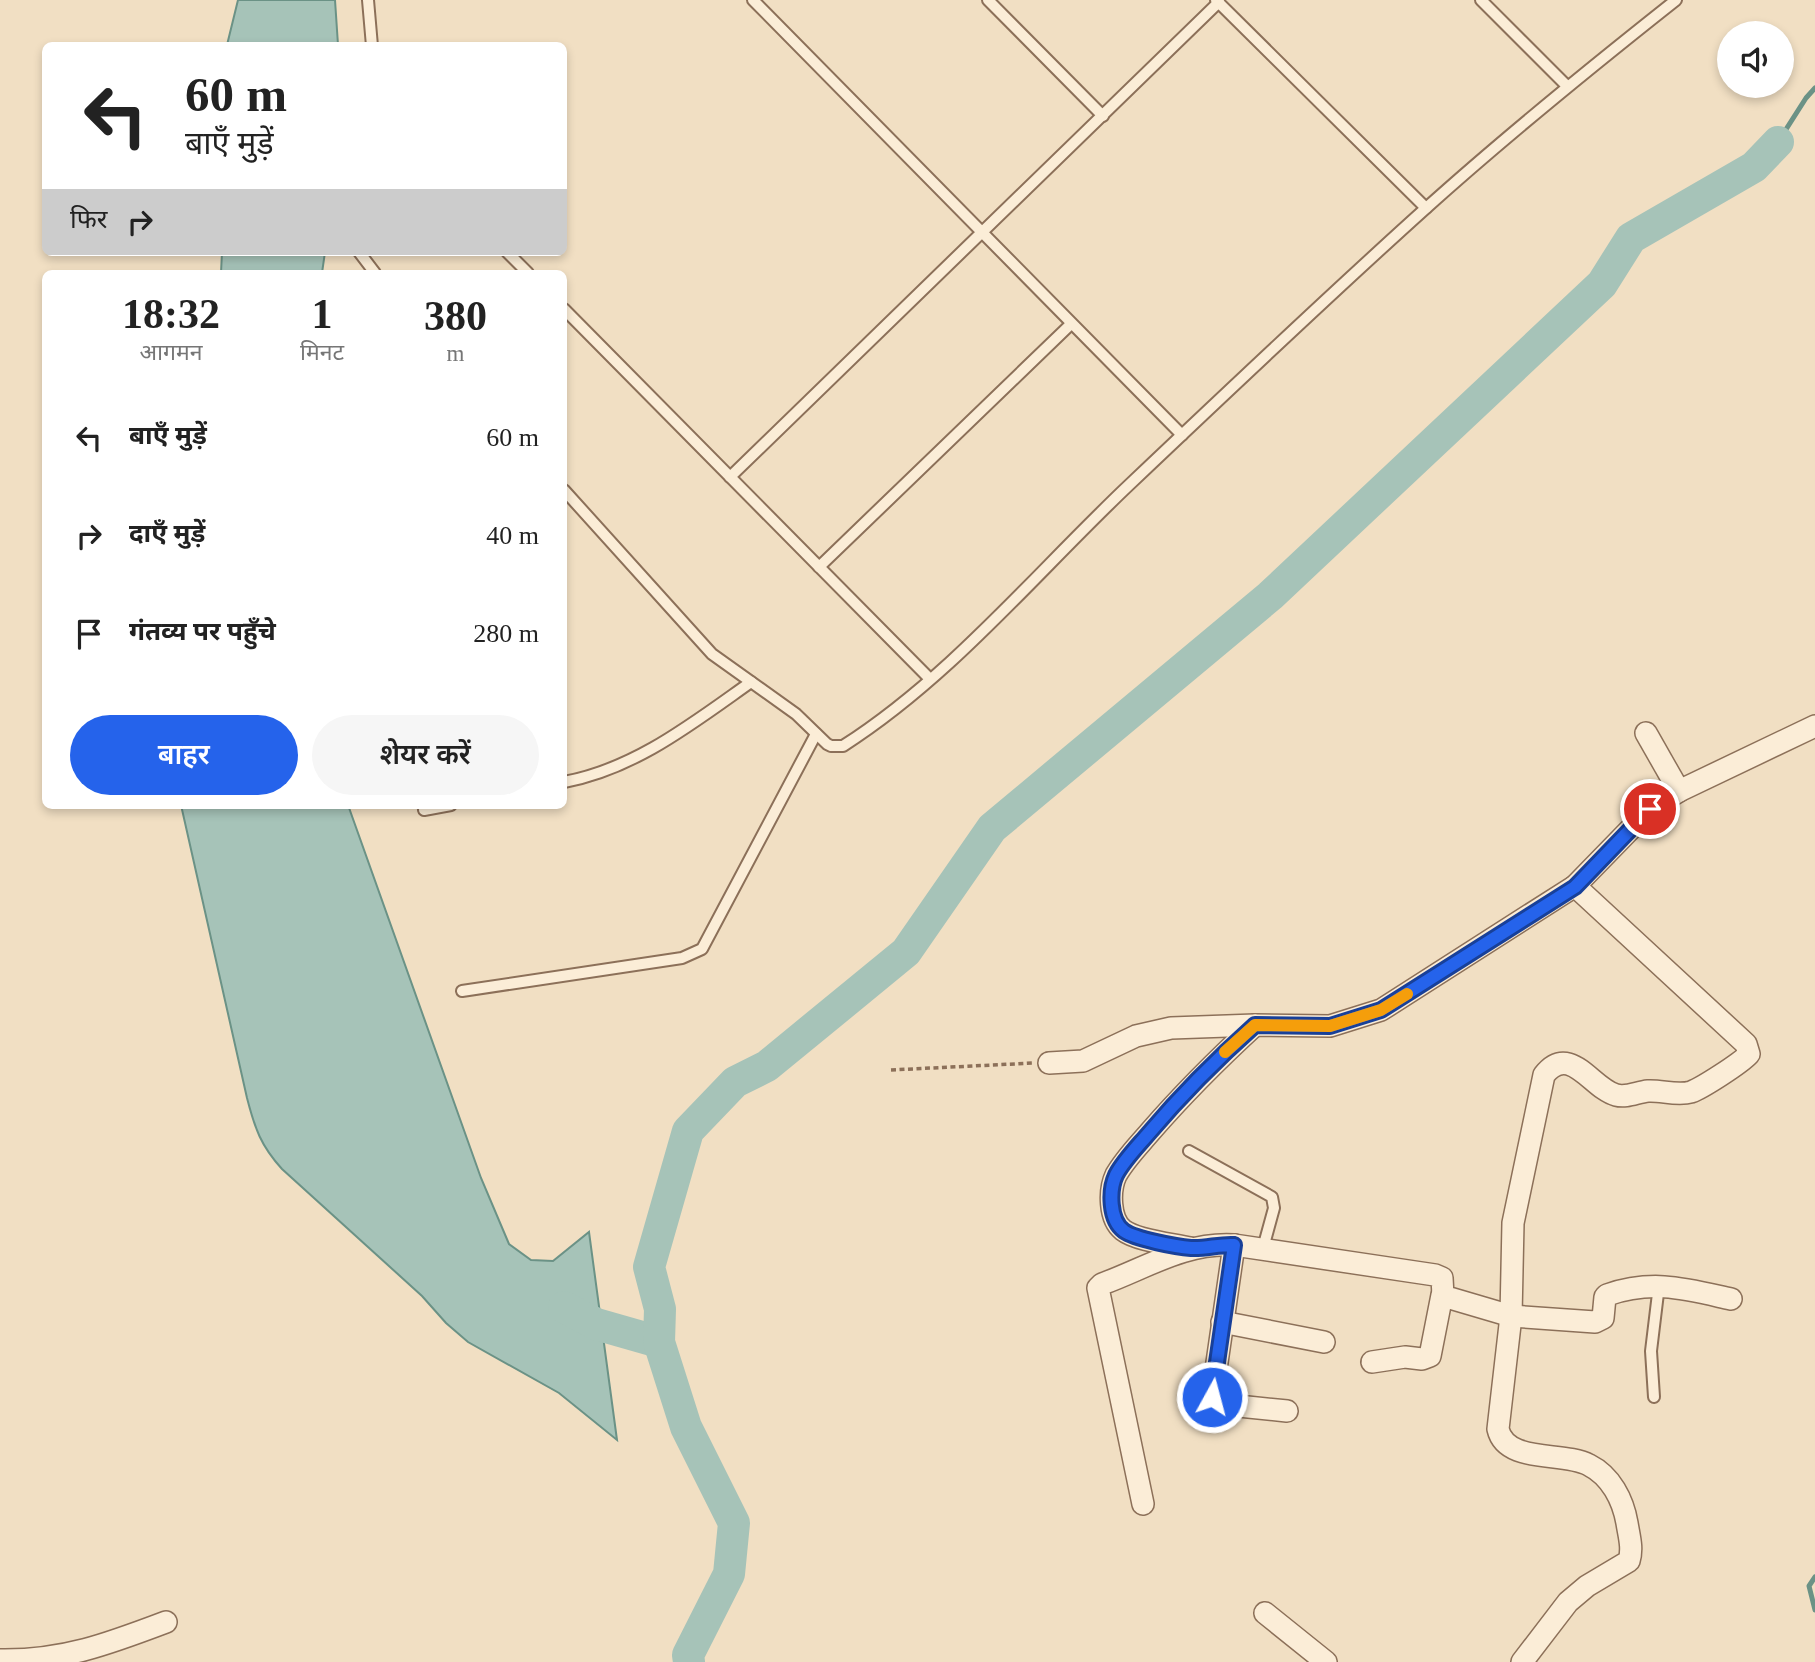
<!DOCTYPE html>
<html lang="hi">
<meta charset="utf-8">
<style>
:root{--surface:#fff;--page:#f6f6f6;--text:#222;--muted:#767676;--accent:#2563eb}
body{margin:0;font-family:"Times New Roman","Noto Sans Devanagari",serif;background:var(--page);color:var(--text);height:100vh;display:flex;flex-direction:column;font-size:26px;white-space:nowrap}
*{box-sizing:border-box;margin:0}
p{font-size:23px;color:var(--muted)}
.icon{flex:none;width:38px;height:38px;fill:none;stroke:currentColor;stroke-width:2;stroke-linecap:round;stroke-linejoin:round}
.map{position:relative;flex:1;overflow:hidden}
.drawer{position:absolute;left:42px;top:270px;width:525px;height:539px;display:flex;flex-direction:column;background:var(--surface);border-radius:10px;box-shadow:0 4px 10px #0003}
.drawer>*{flex:none}
.hud{position:absolute;left:42px;top:42px;width:525px;height:214px;border-radius:10px;box-shadow:0 4px 10px #0003;background:#fff;color:var(--text);overflow:hidden}
.fabs{position:absolute;left:1717px;top:21px;display:grid;gap:14px}
.fabs a{display:grid;place-items:center;width:77px;height:77px;border-radius:50%;background:var(--surface);box-shadow:0 4px 10px #0003;font-size:35px}
.pin{position:absolute;display:grid;place-items:center;width:60px;height:60px;color:#fff;margin:-30px;border:4px solid #fff;border-radius:50%;box-shadow:0 2px 7px #0007}
.me{position:absolute;width:77px;margin:-38px;rotate:7deg;stroke-linejoin:round;filter:drop-shadow(0 0 5px #0008)}
.turn{display:flex;align-items:center;gap:24px;height:147px;padding:0 28px;font-size:32px}
.turn .icon{width:91px;height:91px;stroke-width:2.5}
.turn b{display:block;font-size:49px;line-height:60px}
.then{display:flex;align-items:center;height:66px;padding:0 28px;background:#0003;gap:14px;font-size:26px}
.eta{display:flex;justify-content:space-evenly;align-items:center;height:119px;text-align:center}
.eta b{font-size:42px;font-weight:600;line-height:49px}
.primary-button{display:flex;gap:14px;margin-top:auto;padding:14px 28px}
.primary-button a{flex:1;height:80px;border-radius:42px;background:var(--accent);color:#fff;font-size:28px;font-weight:600;line-height:80px;text-align:center}
.primary-button a+a{background:var(--page);color:var(--text)}
ul{padding:0;list-style:none}
li{display:flex;align-items:center;gap:21px;height:98px;padding:0 28px}
li div{flex:1}
li b{display:block;font-size:26px}
li em{font-style:normal}
.map>svg:first-child{display:block}
.water{fill:#a6c3b8;stroke:#6b9286;stroke-width:2}
.lines{fill:none;stroke-linecap:round;stroke-linejoin:round}
.stream{stroke:#6b9286;stroke-width:5}
.river{stroke:#a6c3b8;stroke-width:32}
.lane-casing{stroke:#8c7059;stroke-width:14}
.street-casing{stroke:#8c7059;stroke-width:24}
.path{stroke:#8c7059;stroke-width:3.5;stroke-dasharray:5 3.5;stroke-linecap:butt}
.lane{stroke:#fbedd7;stroke-width:10}
.street{stroke:#fbedd7;stroke-width:21}
.route-casing{stroke:#184099;stroke-width:18}
.route{stroke:#2563eb;stroke-width:12}
.slow{stroke:#f59e0b;stroke-width:12}
</style>
<div class="map">
<svg width="1815" height="1662" viewBox="0 0 1815 1662">
<rect width="100%" height="100%" fill="#f1dfc3"/>
<g class="water">
<polygon points="238,0 335,0 338,45 227,45"/>
<polygon points="222,252 325,252 322,273 221,273"/>
<path d="M181 805H348L481 1178 509 1244 531 1260 553 1261 589 1232 617 1440 559 1393 468 1342 446 1323 422 1296 282 1169C261 1146 255 1129 247 1098Z"/>
</g>
<g class="lines">
<g class="stream">
<polyline points="1778,142 1806,98 1815,88"/>
<polyline points="1815,1577 1809,1586 1815,1610"/>
</g>
<g class="river">
<polyline points="564,1307 596,1324 659,1342"/>
<polyline points="689,1662 688,1655 729,1574 734,1523 686,1427 659,1342 660,1309 649,1267 688,1131 735,1082 767,1066 906,952 992,828 1270,596 1602,284 1631,238 1754,167 1778,142"/>
</g>
<g class="lane-casing">
<g id="lane">
<polyline points="368,0 372,46"/>
<polyline points="753,0 1182,435"/>
<polyline points="988,0 1103,116"/>
<polyline points="1216,0 1426,208"/>
<polyline points="1481,0 1567,86"/>
<polyline points="359,252 375,273"/>
<polyline points="507,252 528,273"/>
<polyline points="564,309 930,679"/>
<polyline points="730,477 1219,2"/>
<path d="M564 490 712 654 796 714 827 744 831 746H843C951 677 1036 573 1129 485 1227 392 1325 299 1425 209 1506 136 1590 68 1676 0"/>
<polyline points="819,567 1071,324"/>
<path d="M564 782C635 769 693 723 751 682"/>
<polyline points="424,810 451,805"/>
<polyline points="462,991 682,958 702,949 816,734"/>
<polyline points="1189,1151 1272,1197 1274,1208 1263,1248"/>
<polyline points="1654,1397 1651,1351 1659,1285"/>
</g>
</g>
<g class="street-casing">
<g id="street">
<polyline points="1646,733 1679,791"/>
<polyline points="1049,1063 1083,1061 1136,1036 1171,1028 1255,1025 1330,1026 1381,1010 1575,886 1650,809 1679,791 1815,726"/>
<polyline points="1234,1245 1212,1397 1214,1402 1219,1404 1287,1411"/>
<path d="M1190 1248C1173 1244 1137 1241 1123 1230 1109 1219 1109 1190 1116 1175 1125 1159 1138 1146 1150 1132 1183 1094 1218 1059 1255 1025"/>
<polyline points="1222,1322 1324,1342"/>
<polyline points="1372,1362 1405,1357 1422,1359 1430,1356 1442,1295"/>
<path d="M1143 1504 1098 1288 1102 1284C1146 1268 1185 1242 1234 1245L1435 1275 1442 1278 1443 1296 1511 1316 1595 1322 1603 1318 1605 1297 1607 1295C1653 1279 1686 1289 1731 1299"/>
<polyline points="1265,1613 1326,1662"/>
<path d="M0 1660C63 1661 108 1644 166 1622"/>
<path d="M1522 1662 1568 1602 1587 1586 1629 1561C1633 1548 1629 1536 1627 1523 1623 1500 1611 1476 1589 1465 1563 1451 1506 1464 1498 1429L1511 1316 1513 1223 1544 1075C1570 1042 1592 1089 1616 1095 1627 1098 1637 1092 1648 1091 1661 1090 1677 1096 1691 1092 1702 1088 1741 1063 1749 1054L1746 1044 1575 886"/>
</g>
</g>
<polyline class="path" points="891,1070 1033,1063"/>
<use href="#lane" class="lane"/>
<use href="#street" class="street"/>
</g>
<g class="lines">
<g class="route-casing">
<path id="route" d="M1212 1397 1234 1245C1220 1244 1205 1249 1191 1248 1177 1247 1135 1239 1124 1231 1109 1220 1109 1190 1116 1175 1124 1160 1138 1146 1149 1133 1182 1094 1217 1059 1255 1025L1330 1026 1381 1010 1575 887 1650 809"/>
</g>
<use href="#route" class="route"/>
<polyline class="slow" points="1225,1052 1255,1025 1330,1026 1381,1010 1407,994"/>
</g>
</svg>
<div class="fabs">
<a><svg class="icon" aria-label="sound" viewBox="0 0 24 24"><path d="M4 9h4l5-4v14l-5-4H4zM17 9q2 3 0 6"/></svg></a>
</div>
<div class="pin" style="left:1650px;top:809px;background:#d93025"><svg class="icon" aria-label="arrive" viewBox="0 0 24 24"><path d="M6 21V4h12l-3 4 3 4H6"/></svg></div>
<svg class="me" style="left:1212px;top:1397px" viewBox="-20 -20 40 40"><circle r="17" fill="#2563eb" stroke="#fff" stroke-width="3"/><path d="M0-11L8 9 0 5-8 9z" fill="#fff"/></svg>
<div class="hud">
<div class="turn"><svg class="icon" aria-label="left" viewBox="0 0 24 24"><path d="M17 20v-9H6M10 6l-5 5 5 5"/></svg><div><b>60 m</b>बाएँ मुड़ें</div></div>
<div class="then">फिर<svg class="icon" aria-label="right" viewBox="0 0 24 24"><path d="M7 20v-9h11M14 6l5 5-5 5"/></svg></div>
</div>
<section class="drawer">
<div class="eta">
<div><b>18:32</b><p>आगमन</p></div>
<div><b>1</b><p>मिनट</p></div>
<div><b>380</b><p>m</p></div>
</div>
<ul>
<li><svg class="icon" aria-label="left" viewBox="0 0 24 24"><path d="M17 20v-9H6M10 6l-5 5 5 5"/></svg><div><b>बाएँ मुड़ें</b></div><em>60 m</em></li>
<li><svg class="icon" aria-label="right" viewBox="0 0 24 24"><path d="M7 20v-9h11M14 6l5 5-5 5"/></svg><div><b>दाएँ मुड़ें</b></div><em>40 m</em></li>
<li><svg class="icon" aria-label="arrive" viewBox="0 0 24 24"><path d="M6 21V4h12l-3 4 3 4H6"/></svg><div><b>गंतव्य पर पहुँचे</b></div><em>280 m</em></li>
</ul>
<div class="primary-button"><a>बाहर</a><a>शेयर करें</a></div>
</section>
</div>
